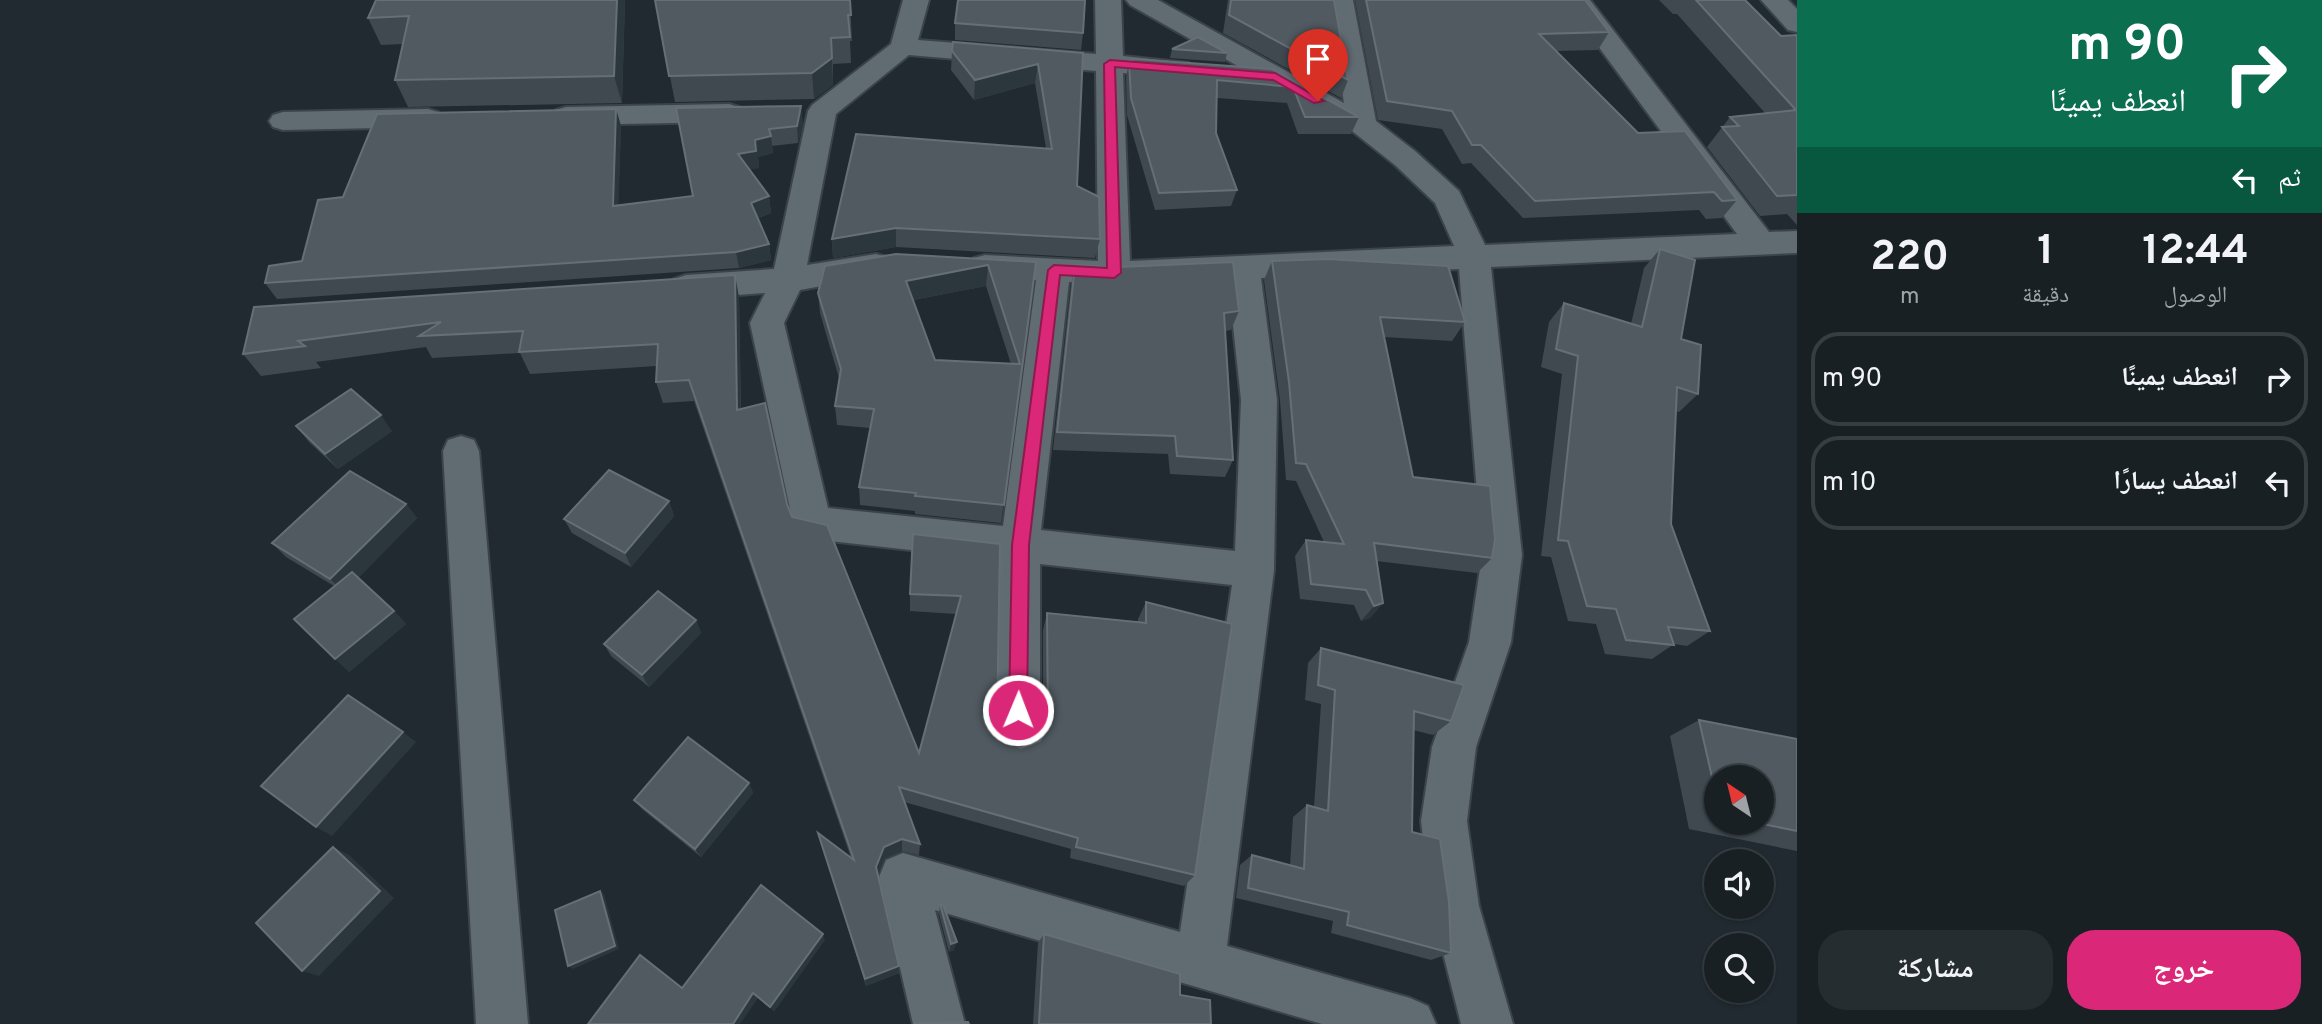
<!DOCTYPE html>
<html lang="ar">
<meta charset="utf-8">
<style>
:root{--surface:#182024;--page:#252d31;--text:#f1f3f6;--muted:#9fa3a6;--line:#363e41;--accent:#db2777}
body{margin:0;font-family:Overpass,"Noto Naskh Arabic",sans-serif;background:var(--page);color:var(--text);direction:rtl;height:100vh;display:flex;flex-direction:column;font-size:26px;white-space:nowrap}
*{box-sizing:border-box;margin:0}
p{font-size:23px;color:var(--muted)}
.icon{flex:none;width:38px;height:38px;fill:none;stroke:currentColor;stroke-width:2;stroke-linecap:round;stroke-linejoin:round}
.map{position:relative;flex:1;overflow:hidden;direction:ltr}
.drawer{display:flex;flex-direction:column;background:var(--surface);width:525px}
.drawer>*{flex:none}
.banner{background:#0b6e4f;color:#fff;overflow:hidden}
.needle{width:46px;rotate:325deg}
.controls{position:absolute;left:1704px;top:765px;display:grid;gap:14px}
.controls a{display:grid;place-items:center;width:70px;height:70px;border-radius:50%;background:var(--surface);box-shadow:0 2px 5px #0004,0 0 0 2px var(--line);font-size:35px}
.pin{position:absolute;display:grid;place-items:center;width:60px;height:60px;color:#fff;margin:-72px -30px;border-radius:50% 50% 50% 0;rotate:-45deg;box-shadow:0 0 7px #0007}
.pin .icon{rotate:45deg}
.me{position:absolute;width:77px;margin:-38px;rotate:1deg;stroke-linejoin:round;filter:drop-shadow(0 0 5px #0008)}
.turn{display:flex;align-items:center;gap:24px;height:147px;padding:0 21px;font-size:32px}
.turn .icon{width:91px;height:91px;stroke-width:2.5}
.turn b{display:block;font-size:49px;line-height:60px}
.then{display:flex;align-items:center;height:66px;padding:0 21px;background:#0003;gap:14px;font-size:26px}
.eta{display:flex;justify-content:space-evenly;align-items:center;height:119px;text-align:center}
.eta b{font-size:42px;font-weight:700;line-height:49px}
.action{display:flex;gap:14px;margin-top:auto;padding:14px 21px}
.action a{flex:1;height:80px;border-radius:28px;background:var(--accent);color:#fff;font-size:28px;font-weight:700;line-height:80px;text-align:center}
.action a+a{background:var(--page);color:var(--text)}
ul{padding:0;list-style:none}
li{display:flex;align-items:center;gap:21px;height:94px;margin:0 14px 10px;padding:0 7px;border:4px solid var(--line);border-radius:28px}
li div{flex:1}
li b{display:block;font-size:26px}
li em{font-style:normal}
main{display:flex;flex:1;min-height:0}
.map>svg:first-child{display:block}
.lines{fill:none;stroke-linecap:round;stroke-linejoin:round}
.street-casing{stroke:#3c4449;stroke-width:4}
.street{fill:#606b72;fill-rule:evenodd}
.wall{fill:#404950;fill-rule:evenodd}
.shaded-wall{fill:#2c363d}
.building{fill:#505a60;stroke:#666f75;stroke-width:2;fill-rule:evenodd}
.route{fill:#db2777;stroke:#8e194d;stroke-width:2}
</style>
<main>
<section class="drawer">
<div class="banner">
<div class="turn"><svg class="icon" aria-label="right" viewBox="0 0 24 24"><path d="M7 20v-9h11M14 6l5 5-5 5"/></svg><div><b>90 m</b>انعطف يمينًا</div></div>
<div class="then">ثم<svg class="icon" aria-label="left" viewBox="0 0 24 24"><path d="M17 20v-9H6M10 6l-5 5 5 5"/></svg></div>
</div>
<div class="eta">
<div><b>12:44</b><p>الوصول</p></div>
<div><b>1</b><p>دقيقة</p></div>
<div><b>220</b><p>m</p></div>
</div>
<ul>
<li><svg class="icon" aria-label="right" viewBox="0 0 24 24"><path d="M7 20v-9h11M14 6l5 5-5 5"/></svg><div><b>انعطف يمينًا</b></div><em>90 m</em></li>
<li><svg class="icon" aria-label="left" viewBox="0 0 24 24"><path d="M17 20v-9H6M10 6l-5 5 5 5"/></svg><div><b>انعطف يسارًا</b></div><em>10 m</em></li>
</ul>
<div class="action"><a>خروج</a><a>مشاركة</a></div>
</section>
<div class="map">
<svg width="1797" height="1024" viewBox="0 0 1797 1024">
<rect width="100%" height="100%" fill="#202a30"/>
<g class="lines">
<g class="street-casing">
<g id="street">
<path d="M903 0H929L918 40 1096 54 1095 0H1121L1123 56 1189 63 1193 69 1189 75 1179 77 1123 73 1130 261 1454 246 1435 203 1395 165 1352 131 1130 5 1126 0H1158L1344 103 1327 0H1353L1376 121 1415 151 1459 191 1485 245 1737 234 1564 0H1590L1769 232 1797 231V253L1491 267 1522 555 1511 642 1476 747 1467 821 1479 906 1513 1024H1461L1431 906 1421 821 1432 747 1469 642 1482 555 1459 269 1261 278 1277 400 1274 570 1227 946 1410 998 1428 1006 1436 1024H1322L935 910 965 1024H913L879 877 886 860 903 853 1180 932 1232 585 1040 564V738L1034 753 1018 759 1002 753 996 738 1000 560 812 539 798 535 793 523 750 323 765 293 686 299 674 295 670 287 674 279 686 275 774 269 808 111 812 105 891 44ZM909 55 1096 71 1098 261 985 255 974 258 969 266 974 274 985 277 1036 280 1003 526 828 508 784 323 800 290 876 276 887 273 892 265 887 257 876 254 807 265 836 114ZM1228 279 1241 400 1235 551 1041 530 1069 282 1114 284Z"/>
<polygon points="1761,0 1788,0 1797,9 1797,32 1788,30"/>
<polygon points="729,104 739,107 743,113 739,119 729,122 566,125 556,122 552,116 556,110 566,107"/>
<polygon points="428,109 438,112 442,118 438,124 428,127 283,130 273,127 269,121 273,115 283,112"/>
<polygon points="461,436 474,440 479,451 528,1024 476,1024 443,451 448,440"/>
</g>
</g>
<use href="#street" class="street"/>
</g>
<g class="wall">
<polygon points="625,0 622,103 408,107 395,80 402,44 381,45 368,18"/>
<polygon points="655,0 850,0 852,41 850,41 851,63 833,64 833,85 814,99 675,102"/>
<polygon points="1228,0 1334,0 1348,80 1341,98 1223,33"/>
<polygon points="1355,0 1585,0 1609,32 1598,50 1556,51 1638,133 1737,200 1722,218 1706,219 1699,210 1523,218 1471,163 1462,164 1442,129 1378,120"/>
<polygon points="1659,0 1745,0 1781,36 1797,35 1797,225 1787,214 1760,216 1707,147 1730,117 1765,113 1677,14 1673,14"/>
<polygon points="955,23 1083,33 1081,50 955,40"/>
<polygon points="1172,49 1227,53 1225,62 1170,58"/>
<polygon points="952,51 1083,53 1077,186 1100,239 1095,258 896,247 833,258 832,239 1046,148 1035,83 974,100 951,70"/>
<polygon points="1129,61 1272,69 1359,117 1351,134 1298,134 1287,103 1217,98 1216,133 1237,190 1231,206 1155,210 1127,115 1126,78"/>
<polygon points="676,108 803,123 798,143 772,146 773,153 758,157 759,168 749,169 769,196 771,213 758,218 769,244 771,260 739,268 277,299 265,283 302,261 343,197 616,109 621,126 618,205 693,196"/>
<polygon points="1660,249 1681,339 1698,394 1679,412 1676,411 1671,524 1710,631 1687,646 1674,644 1652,659 1605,654 1596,624 1568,621 1551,557 1541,556 1562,374 1541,367 1549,322 1564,303 1631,324 1644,268"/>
<polygon points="1272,261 1465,322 1452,341 1384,337 1413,477 1492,558 1477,573 1376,561 1383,603 1370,618 1361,621 1354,605 1300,599 1295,556 1306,540 1324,542 1296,481 1286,480 1280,400 1264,280"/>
<path d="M1036 262 1001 523 915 514V511L860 505 859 487 870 428 837 425 835 406 839 378 820 313 818 293 825 266ZM986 286 1011 364 935 360 913 300Z"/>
<polygon points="1075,265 1239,311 1231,330 1225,331 1233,460 1225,477 1170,474 1168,454 1053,450 1071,285"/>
<polygon points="739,297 741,409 792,517 919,753 956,614 910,611 910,594 1000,544 997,723 1003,740 1021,748 1040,741 1043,735 1043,630 1047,613 1138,622 1138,619 1146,602 1195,875 1184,886 1070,858 1071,849 904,802 920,844 919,855 902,851 885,858 877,875 899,973 866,986 818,833 851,858 694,401 663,403 656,382 657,366 530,374 520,353 432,358 426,347 316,362 321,368 261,376 243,354 254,307"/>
<polygon points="296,426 392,431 338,469 309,442"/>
<polygon points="669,501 674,516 631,567 572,533 564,519"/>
<polygon points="406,504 417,518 358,578 394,611 406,624 349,672 334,586 286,557 272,543"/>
<polygon points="696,620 701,633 649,687 611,656 604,644"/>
<polygon points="1321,648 1451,721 1433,735 1413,730 1412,832 1451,953 1431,960 1331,933 1333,921 1236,898 1240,865 1252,855 1290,866 1293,817 1307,805 1314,807 1321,704 1305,700 1308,663"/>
<path d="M1699 720 1797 739V851L1689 829 1670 736ZM1717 777 1762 822H1717Z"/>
<polygon points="749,783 753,793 701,857 642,809 634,800"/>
<polygon points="940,904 954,950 949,952 939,914"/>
<polygon points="1044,934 1211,1024 1033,1024 1038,943"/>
</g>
<g class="shaded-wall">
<polygon points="617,0 625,0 622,103 614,76"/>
<polygon points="831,38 833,85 814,99 812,73"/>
<polygon points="1038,64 1035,83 974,100 975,80"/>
<polygon points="801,106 803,123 798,143 797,126"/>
<polygon points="616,109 621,126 618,222 613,206"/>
<polygon points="771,136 773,153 758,157 759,168 741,171 738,154 755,140"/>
<polygon points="769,196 771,213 754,219 751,203"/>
<polygon points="896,228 896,247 833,258 832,239"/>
<polygon points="769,244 771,260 739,268 736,252"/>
<polygon points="988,265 986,286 906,301 906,281"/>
<polygon points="735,275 739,297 741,431 737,410"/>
<polygon points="381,415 392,431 338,469 325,454"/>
<polygon points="669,501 674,516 631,567 625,553"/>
<polygon points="406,504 417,518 344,592 330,579"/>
<polygon points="1383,603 1370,618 1361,621 1374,606"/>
<polygon points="394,611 406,624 349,672 335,659"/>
<polygon points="696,620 701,633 649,687 642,675"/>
<polygon points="403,732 416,742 332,836 316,827"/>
<polygon points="749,783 753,793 701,857 695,849"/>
<polygon points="902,839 902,851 885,858 876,878 876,867 884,847"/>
<polygon points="333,847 349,855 394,898 319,976 302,971"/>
<polygon points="600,891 604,894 619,949 573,969 568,966"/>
<polygon points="823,934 825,940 774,1012 770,1007"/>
<polygon points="957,942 954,950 949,952 951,944"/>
<polygon points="899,966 899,973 866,986 865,979"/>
<polygon points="753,993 758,998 740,1024 733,1024"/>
</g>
<g class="building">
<polygon points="376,0 617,0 614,76 395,80 409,16 368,18"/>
<polygon points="655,0 850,0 851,15 848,15 850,37 831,38 832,58 812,73 669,76"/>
<polygon points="958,0 1085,0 1083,33 955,23"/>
<polygon points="1231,0 1334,0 1348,80 1229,15"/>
<polygon points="1366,0 1585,0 1609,32 1539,34 1638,133 1685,131 1737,200 1722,201 1714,192 1535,201 1481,145 1472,145 1452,111 1387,101"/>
<polygon points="1696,0 1745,0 1781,36 1797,35 1797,195 1777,196 1722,127 1739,126 1730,117 1796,110"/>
<polygon points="1198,37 1227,53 1172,49"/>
<polygon points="953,42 1083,53 1077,186 1099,197 1100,239 896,228 832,239 856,134 1052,149 1038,64 975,80 952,51"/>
<polygon points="1134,59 1272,69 1359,117 1305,117 1293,87 1217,80 1216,133 1237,190 1159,193 1131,98 1129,61"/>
<polygon points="801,106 797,126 769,129 771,136 755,140 756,151 738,154 769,196 751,203 769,244 736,252 265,283 269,266 302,261 318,200 343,197 377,114 616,109 613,206 693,196 676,108"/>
<polygon points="1660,249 1695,260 1681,339 1701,345 1698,394 1677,387 1671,524 1710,631 1668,627 1674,645 1626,640 1616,609 1587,606 1568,541 1558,540 1578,356 1556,349 1564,303 1642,327"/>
<path d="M896 254 1036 262 1004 505 915 496 916 493 859 487 874 409 835 406 841 369 818 293 825 266ZM988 265 1020 364 935 360 906 281Z"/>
<polygon points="1327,259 1448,266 1465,322 1380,317 1413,477 1490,486 1495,539 1492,558 1374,543 1383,603 1374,606 1366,590 1311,584 1306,540 1344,544 1306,464 1296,463 1289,382 1272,261"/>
<polygon points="1233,262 1239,311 1224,313 1233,460 1177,456 1175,436 1057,432 1075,265 1119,267"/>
<polygon points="735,275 737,410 765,403 787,504 792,517 827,525 919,753 961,596 910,594 913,534 1000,544 997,723 1003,740 1021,748 1040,741 1048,723 1047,613 1146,623 1146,602 1232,624 1195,875 1076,847 1078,838 899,787 920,844 902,839 884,847 876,867 899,966 865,979 818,833 854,860 689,380 656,382 658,344 519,352 523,331 419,336 441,322 298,341 305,346 243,354 254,307"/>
<polygon points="351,389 381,415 325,454 296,426"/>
<polygon points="609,470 669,501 625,553 564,519"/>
<polygon points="350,471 406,504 330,579 272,543"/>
<polygon points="352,572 394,611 335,659 294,619"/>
<polygon points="658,591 696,620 642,675 604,644"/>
<polygon points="1321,648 1464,685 1451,721 1414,711 1412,832 1440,839 1449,902 1451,953 1347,925 1349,912 1248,888 1252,855 1304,869 1307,805 1328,811 1335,690 1318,685"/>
<polygon points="348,695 403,732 316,827 261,786"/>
<polygon points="1699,720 1797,739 1797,831 1753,822 1762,822 1762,777 1717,777 1717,799"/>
<polygon points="688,737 749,783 695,849 634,800"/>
<polygon points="333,847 380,891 302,971 256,923"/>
<polygon points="761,885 823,934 770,1007 753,993 733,1024 588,1024 640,955 682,988"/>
<polygon points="600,891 615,946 568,966 555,910"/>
<polygon points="940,904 943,905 957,942 951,944"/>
<polygon points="1044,934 1180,974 1180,995 1210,1000 1211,1024 1039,1024"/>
<polygon points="968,1022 969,1024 915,1024 915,1023"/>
</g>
<polygon class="route" points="1110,60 1275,73 1324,101 1314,103 1273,80 1115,67 1121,273 1114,278 1060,275 1029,545 1027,710 1025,716 1018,719 1012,716 1009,710 1012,545 1048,270 1054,265 1107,268 1104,64"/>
</svg>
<div class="controls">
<a><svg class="needle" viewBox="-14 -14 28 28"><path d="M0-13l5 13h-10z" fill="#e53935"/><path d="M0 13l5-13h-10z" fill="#9fa3a6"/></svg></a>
<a><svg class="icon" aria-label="sound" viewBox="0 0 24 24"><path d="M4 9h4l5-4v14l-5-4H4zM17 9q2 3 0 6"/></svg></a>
<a><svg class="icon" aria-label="search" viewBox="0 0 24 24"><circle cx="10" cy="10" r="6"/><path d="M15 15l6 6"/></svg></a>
</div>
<div class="pin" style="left:1318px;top:101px;background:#d93025"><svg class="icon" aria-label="arrive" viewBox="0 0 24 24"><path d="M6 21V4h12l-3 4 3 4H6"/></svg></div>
<svg class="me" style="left:1018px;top:710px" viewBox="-20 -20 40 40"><circle r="17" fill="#db2777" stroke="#fff" stroke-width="3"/><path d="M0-11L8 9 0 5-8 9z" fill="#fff"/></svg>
</div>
</main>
